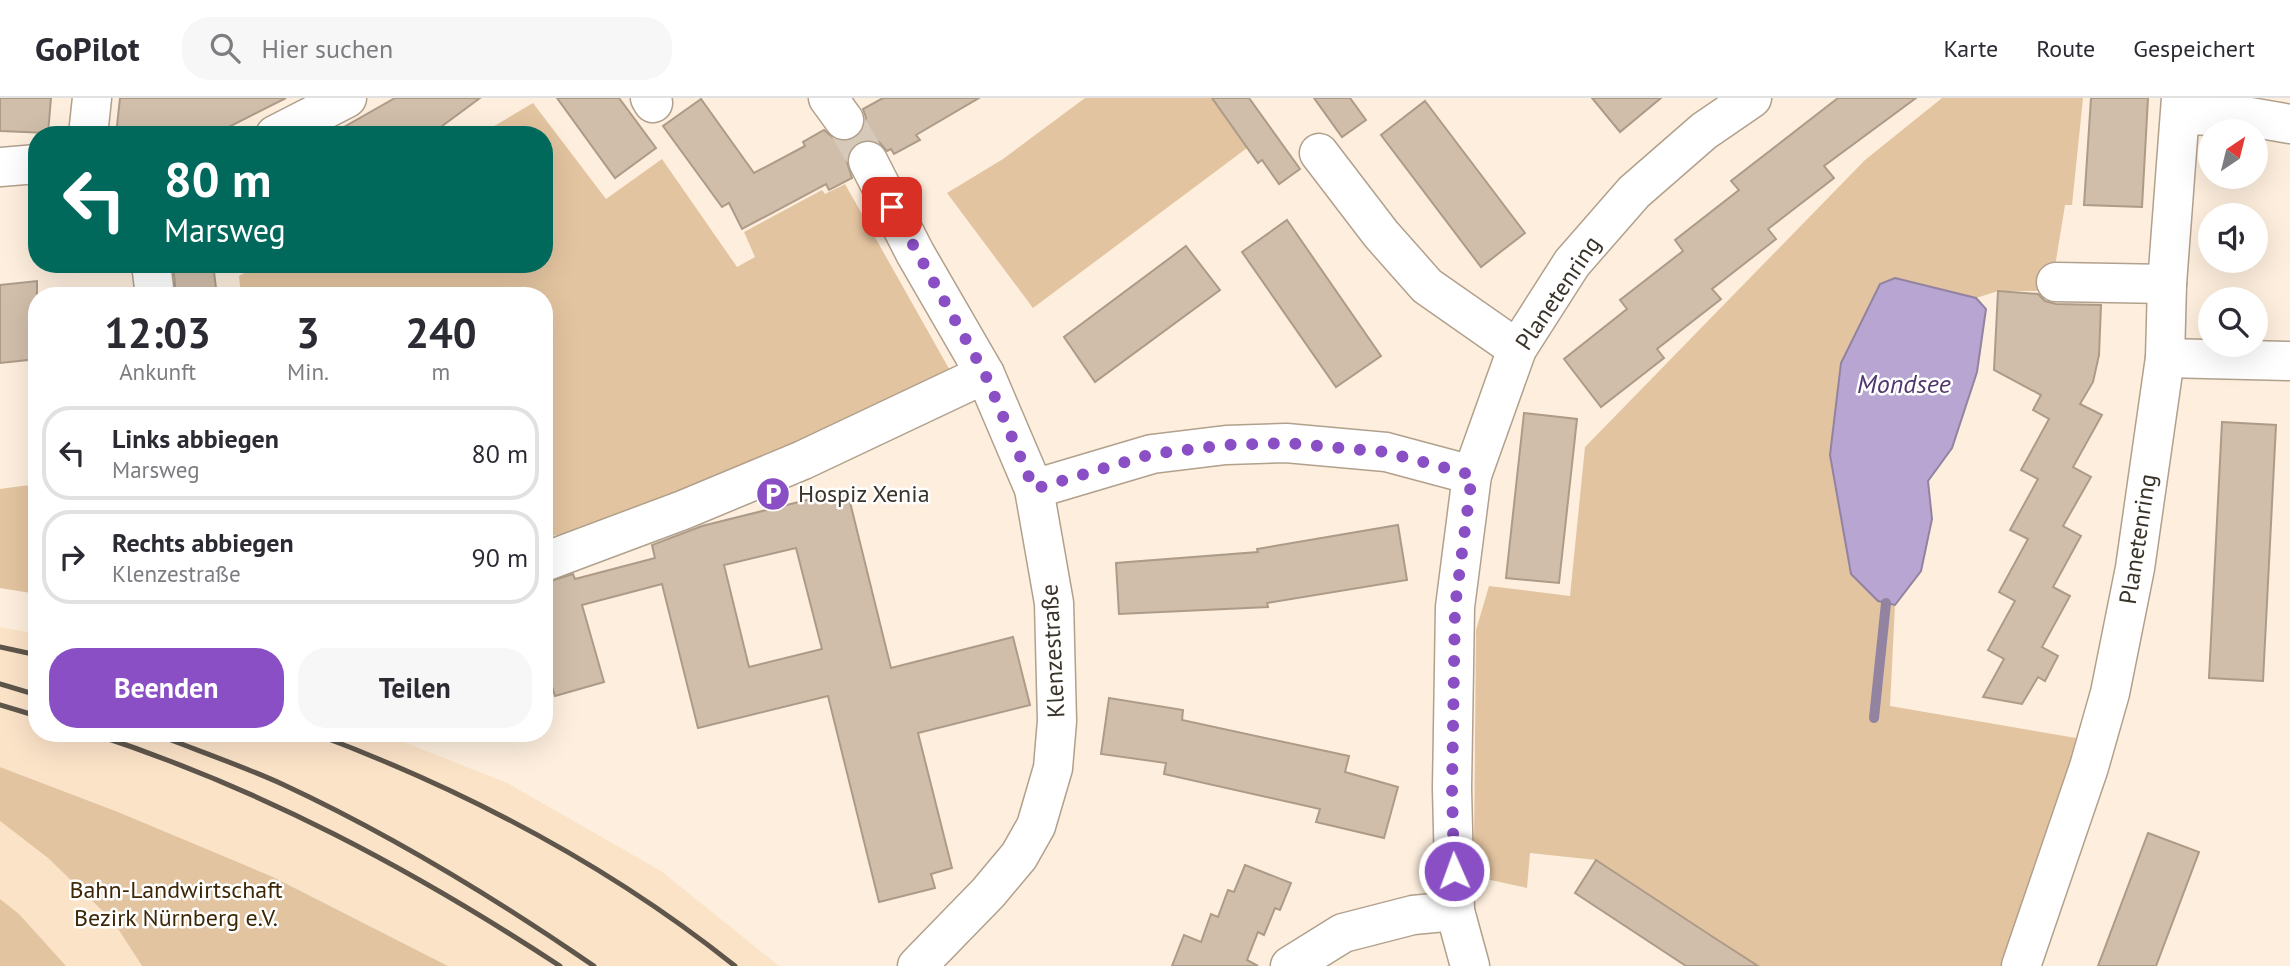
<!DOCTYPE html>
<html lang="de">
<meta charset="utf-8">
<style>
:root{--surface:#fff;--page:#f7f7f7;--text:#2b2b33;--muted:#7c7c81;--line:#e1e1e2;--accent:#8a4fc5}
body{margin:0;font-family:"PT Sans",sans-serif;background:var(--page);color:var(--text);height:100vh;display:flex;flex-direction:column;font-size:26px;white-space:nowrap}
*{box-sizing:border-box;margin:0}
p{font-size:23px;color:var(--muted)}
.icon{flex:none;width:38px;height:38px;fill:none;stroke:currentColor;stroke-width:2;stroke-linecap:round;stroke-linejoin:round}
.map{position:relative;flex:1;overflow:hidden}
.side{position:absolute;left:28px;top:189px;width:525px;height:455px;display:flex;flex-direction:column;background:var(--surface);border-radius:28px;box-shadow:0 7px 28px #0002}
.side>*{flex:none}
.guide{position:absolute;left:28px;top:28px;width:525px;height:147px;border-radius:28px;box-shadow:0 7px 28px #0002;background:#00695c;color:#fff;overflow:hidden}
.needle{width:46px;rotate:35deg}
.fabs{position:absolute;left:2198px;top:21px;display:grid;gap:14px}
.fabs a{display:grid;place-items:center;width:70px;height:70px;border-radius:50%;background:var(--surface);box-shadow:0 7px 28px #0002;font-size:35px}
.pin{position:absolute;display:grid;place-items:center;width:60px;height:60px;color:#fff;margin:-30px;border-radius:14px;box-shadow:0 4px 10px #0006}
.me{position:absolute;width:77px;margin:-38px;rotate:358deg;stroke-linejoin:round;filter:drop-shadow(0 0 5px #0008)}
.turn{display:flex;align-items:center;gap:24px;height:147px;padding:0 21px;font-size:32px}
.turn .icon{width:91px;height:91px;stroke-width:2.5}
.turn b{display:block;font-size:49px;line-height:60px}
.eta{display:flex;justify-content:space-evenly;align-items:center;height:119px;text-align:center}
.eta b{font-size:42px;font-weight:700;line-height:49px}
.cta{display:flex;gap:14px;margin-top:auto;padding:14px 21px}
.cta a{flex:1;height:80px;border-radius:28px;background:var(--accent);color:#fff;font-size:28px;font-weight:700;line-height:80px;text-align:center}
.cta a+a{background:var(--page);color:var(--text)}
ul{padding:0;list-style:none}
li{display:flex;align-items:center;gap:21px;height:94px;margin:0 14px 10px;padding:0 7px;border:4px solid var(--line);border-radius:28px}
li div{flex:1}
li b{display:block;font-size:26px}
li em{font-style:normal}
header{display:flex;align-items:center;gap:42px;box-sizing:border-box;height:98px;padding:0 35px;background:var(--surface);border-bottom:2px solid var(--line)}
header strong{font-size:33px}
nav{display:flex;gap:38px;margin-inline-start:auto;font-size:24px}
.search{width:490px;height:63px;background:var(--page);display:flex;align-items:center;gap:18px;box-sizing:border-box;padding:0 24px;border-radius:28px;color:var(--muted);font-size:26px}
.map>svg:first-child{display:block}
.built{fill:#fbe3c8}
.green{fill:#e3c4a0}
.water{fill:#b8a5d2;stroke:#9283a0;stroke-width:2}
.lines{fill:none;stroke-linecap:round;stroke-linejoin:round}
.stream{stroke:#9283a0;stroke-width:10}
.building{fill:#d0beaa;stroke:#ad9b88;stroke-width:2;fill-rule:evenodd}
.minor-tunnel{stroke:#d6c9b9;stroke-width:38;stroke-dasharray:38 19;stroke-linecap:butt}
.minor-casing{stroke:#b1a08c;stroke-width:41}
.minor{stroke:#fff;stroke-width:38}
.rail{stroke:#5e564b;stroke-width:5}
.route{stroke:#8a4fc5;stroke-width:12;stroke-dasharray:0 21.6}
.labels{text-anchor:middle;stroke-width:5;stroke-linejoin:round;paint-order:stroke}
.street-label{font-size:24px;fill:#3a332a;stroke:#fff}
.poi-label{font-size:24px;fill:#3a332a;stroke:#fff;text-anchor:start}
.park-label{font-size:24px;fill:#3e2706;stroke:#fff}
.water-label{font-size:26px;font-style:italic;fill:#4f356d;stroke:#fff}
</style>
<header>
<strong>GoPilot</strong>
<div class="search"><svg class="icon" aria-label="search" viewBox="0 0 24 24"><circle cx="10" cy="10" r="6"/><path d="M15 15l6 6"/></svg>Hier suchen</div>
<nav><a>Karte</a><a>Route</a><a>Gespeichert</a></nav>
</header>
<div class="map">
<svg width="2290" height="868" viewBox="0 0 2290 868">
<rect width="100%" height="100%" fill="#fdeedd"/>
<g class="built">
<polygon points="0,529 37,536 37,635 381,635 507,685 661,773 779,868 448,868 273,779 118,714 0,669"/>
<polygon points="0,723 48,760 113,823 142,868 66,868 19,816 0,801"/>
</g>
<g class="green">
<polygon points="1085,0 1212,0 1247,50 1033,210 947,95 1003,61"/>
<polygon points="1942,0 2083,0 2072,107 2065,107 2051,193 1998,193 1976,200 1895,180 1878,503 1895,507 1890,608 2082,641 2003,868 1758,868 1596,762 1530,755 1527,790 1486,781 1474,751 1476,532 1489,488 1570,498 1585,349 1865,62"/>
<polygon points="533,5 606,101 662,61 737,169 755,159 744,134 822,92 825,96 845,86 952,276 877,321 594,428 544,440 544,198 241,198 239,178 260,166 544,166 544,37 479,37"/>
<polygon points="37,386 37,496 0,490 0,391"/>
<polygon points="0,669 118,714 273,779 448,868 142,868 113,823 48,760 0,723"/>
<polygon points="0,801 19,816 66,868 0,868"/>
</g>
<polygon class="water" points="1895,180 1976,200 1986,211 1977,274 1952,350 1928,383 1932,421 1921,473 1895,507 1878,503 1851,476 1830,357 1841,265 1880,186"/>
<g class="lines">
<polyline class="stream" points="1874,620 1886,505"/>
</g>
<g class="building">
<polygon points="0,0 51,0 48,35 0,33"/>
<polygon points="120,0 286,0 213,37 116,37"/>
<polygon points="395,0 480,0 430,37 330,37"/>
<polygon points="557,0 619,0 656,50 615,80"/>
<polygon points="883,0 979,0 916,37 920,42 894,56 891,51 887,53 879,44 868,41 857,44 850,51 846,61 852,80 829,92 826,86 742,131 729,105 722,109 663,28 701,1 754,75 805,48 803,44 824,32 836,42 847,44 856,40 864,30 866,20 863,11"/>
<polygon points="1212,0 1249,0 1300,71 1279,86 1262,62 1258,65"/>
<polygon points="1314,0 1350,0 1366,22 1342,39"/>
<polygon points="1592,0 1661,0 1620,34"/>
<polygon points="1838,0 1916,0 1824,68 1834,80 1768,131 1776,141 1712,191 1721,201 1657,251 1664,260 1601,309 1564,261 1627,211 1620,202 1683,153 1675,142 1739,92 1731,83"/>
<polygon points="2091,0 2148,0 2142,109 2084,107"/>
<polygon points="1425,3 1525,135 1481,169 1381,37"/>
<polygon points="1287,122 1381,258 1336,289 1242,154"/>
<polygon points="1186,148 1220,192 1095,284 1064,239"/>
<polygon points="173,166 213,166 217,198 176,198"/>
<polygon points="37,183 37,261 0,265 0,187"/>
<polygon points="1998,193 2038,196 2045,203 2056,206 2101,207 2099,257 2093,284 2080,306 2102,317 2073,369 2091,379 2063,428 2081,438 2053,489 2070,498 2042,549 2058,558 2045,583 2038,579 2022,606 1983,599 2004,561 1988,552 2015,503 1999,494 2028,441 2010,432 2038,381 2021,372 2049,321 2033,312 2041,297 1994,272"/>
<polygon points="1524,315 1577,321 1559,485 1506,480"/>
<polygon points="2222,324 2276,327 2263,583 2209,580"/>
<path d="M847 392 891 570 1013 539 1030 607 918 635 952 770 931 776 935 790 879 804 828 598 698 630 662 486 582 507 604 584 555 598 544 563V485L573 476 575 481 655 460 652 447 702 428ZM796 450 822 551 749 569 724 467Z"/>
<polygon points="1398,427 1407,482 1267,505 1268,509 1119,516 1116,465 1258,454 1257,451"/>
<polygon points="1109,600 1183,612 1182,622 1349,658 1345,674 1398,689 1384,740 1316,724 1320,711 1164,676 1166,665 1101,656"/>
<polygon points="2148,735 2199,754 2156,868 2098,868"/>
<polygon points="1596,762 1713,839 1758,868 1686,868 1575,795"/>
<polygon points="1245,767 1291,785 1280,812 1275,810 1264,837 1258,834 1247,862 1258,868 1172,868 1184,837 1201,844 1211,816 1218,819 1228,792 1234,794"/>
</g>
<g class="lines">
<polyline class="minor-tunnel" points="844,22 868,63"/>
<g class="minor-casing">
<g id="minor">
<polyline points="650,0 653,5"/>
<polyline points="828,0 844,22"/>
<polyline points="2181,17 2250,19 2290,26"/>
<polyline points="88,37 92,0"/>
<polyline points="275,37 347,0"/>
<polyline points="1319,55 1381,136 1427,188 1517,251"/>
<polyline points="868,63 915,155 985,276 1034,391 1054,505 1057,623 1053,670 1036,728 1019,758 988,795 917,868"/>
<polyline points="0,69 37,66"/>
<polyline points="151,166 155,198"/>
<polyline points="2056,184 2167,186"/>
<polyline points="2165,260 2290,263"/>
<polyline points="1034,391 1152,356 1226,347 1286,345 1386,354 1472,377"/>
<polyline points="544,464 683,412 803,362 985,276"/>
<polyline points="1290,868 1343,835 1413,817 1455,813"/>
<polyline points="1470,868 1455,813 1452,691 1455,509 1472,377 1517,251 1572,165 1634,94 1704,33 1752,0"/>
<polyline points="2021,868 2089,669 2110,595 2135,470 2165,260 2167,186 2181,0"/>
</g>
</g>
<use href="#minor" class="minor"/>
<g class="rail">
<polyline points="0,549 37,557"/>
<polyline points="0,586 37,597"/>
<polyline points="0,607 37,618"/>
<path d="M91 635C260 690 412 771 560 868"/>
<path d="M153 635C196 652 240 667 282 686 392 737 495 800 594 868"/>
<path d="M313 635C463 691 610 768 735 868"/>
</g>
</g>
<g class="lines">
<polyline class="route" points="892,109 985,276 1034,391 1152,356 1226,347 1286,345 1386,354 1472,377 1455,509 1452,691 1454,773"/>
</g>
<defs>
<g id="parking-disc" transform="scale(1.75)"><circle r="9.5" fill="#8a4fc5" stroke="#fff"/><path d="M-3.5-5.5H1a3.5 3.5 0 0 1 0 7H-1V5.5H-3.5ZM-1-3.4V-.6H.8a1.4 1.4 0 0 0 0-2.8Z" fill="#fff"/></g>
</defs>
<g fill-rule="evenodd">
<use href="#parking-disc" x="773" y="396"/>
</g>
<g class="labels">
<g class="street-label">
<text transform="translate(1558 195) rotate(-56)" y="8">Planetenring</text>
<text transform="translate(2138 441) rotate(-81)" y="8">Planetenring</text>
<text transform="translate(1053 553) rotate(-93)" y="8">Klenzestraße</text>
</g>
<g class="poi-label">
<text x="798" y="404">Hospiz Xenia</text>
</g>
<g class="park-label">
<text x="176" y="800">Bahn-Landwirtschaft<tspan x="176" dy="28">Bezirk Nürnberg e.V.</tspan></text>
</g>
<g class="water-label">
<text x="1904" y="295">Mondsee</text>
</g>
</g>
</svg>
<div class="fabs">
<a><svg class="needle" viewBox="-14 -14 28 28"><path d="M0-13l5 13h-10z" fill="#e53935"/><path d="M0 13l5-13h-10z" fill="#7c7c81"/></svg></a>
<a><svg class="icon" aria-label="sound" viewBox="0 0 24 24"><path d="M4 9h4l5-4v14l-5-4H4zM17 9q2 3 0 6"/></svg></a>
<a><svg class="icon" aria-label="search" viewBox="0 0 24 24"><circle cx="10" cy="10" r="6"/><path d="M15 15l6 6"/></svg></a>
</div>
<div class="pin" style="left:892px;top:109px;background:#d93025"><svg class="icon" aria-label="arrive" viewBox="0 0 24 24"><path d="M6 21V4h12l-3 4 3 4H6"/></svg></div>
<svg class="me" style="left:1454px;top:773px" viewBox="-20 -20 40 40"><circle r="17" fill="#8a4fc5" stroke="#fff" stroke-width="3"/><path d="M0-11L8 9 0 5-8 9z" fill="#fff"/></svg>
<div class="guide">
<div class="turn"><svg class="icon" aria-label="left" viewBox="0 0 24 24"><path d="M17 20v-9H6M10 6l-5 5 5 5"/></svg><div><b>80 m</b>Marsweg</div></div>
</div>
<section class="side">
<div class="eta">
<div><b>12:03</b><p>Ankunft</p></div>
<div><b>3</b><p>Min.</p></div>
<div><b>240</b><p>m</p></div>
</div>
<ul>
<li><svg class="icon" aria-label="left" viewBox="0 0 24 24"><path d="M17 20v-9H6M10 6l-5 5 5 5"/></svg><div><b>Links abbiegen</b><p>Marsweg</p></div><em>80 m</em></li>
<li><svg class="icon" aria-label="right" viewBox="0 0 24 24"><path d="M7 20v-9h11M14 6l5 5-5 5"/></svg><div><b>Rechts abbiegen</b><p>Klenzestraße</p></div><em>90 m</em></li>
</ul>
<div class="cta"><a>Beenden</a><a>Teilen</a></div>
</section>
</div>
